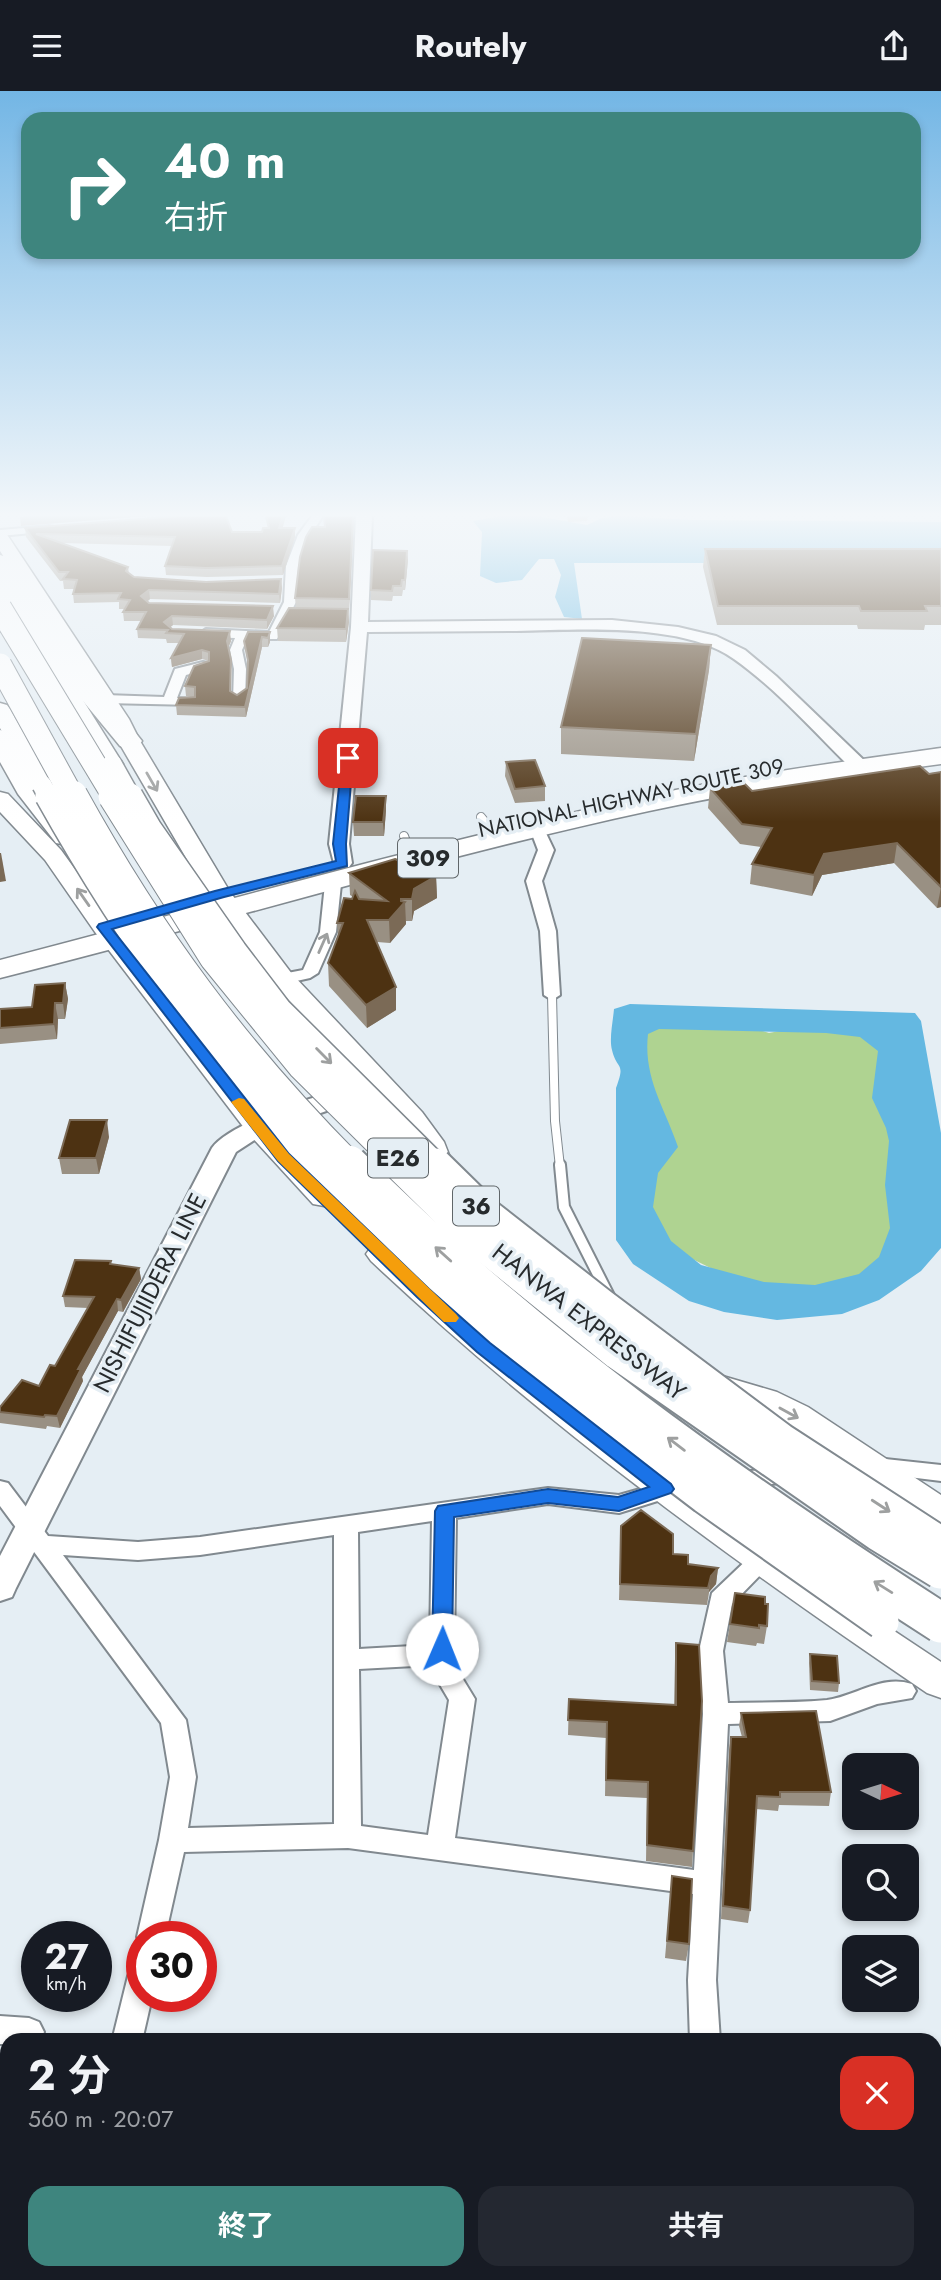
<!DOCTYPE html>
<html lang="ja">
<meta charset="utf-8">
<style>
:root{--surface:#171b24;--page:#242831;--text:#f1f3f6;--muted:#9ea1a6;--accent:#3e857e}
body{margin:0;font-family:Jost,"Noto Sans JP",sans-serif;background:var(--page);color:var(--text);height:100vh;display:flex;flex-direction:column;font-size:26px;white-space:nowrap}
*{box-sizing:border-box;margin:0}
p{font-size:23px;color:var(--muted)}
.icon{flex:none;width:38px;height:38px;fill:none;stroke:currentColor;stroke-width:2;stroke-linecap:round;stroke-linejoin:round}
.map{position:relative;flex:1;overflow:hidden}
.side{position:absolute;left:0px;top:1942px;width:942px;height:247px;display:flex;flex-direction:column;background:var(--surface);border-radius:21px 21px 0 0;box-shadow:0 4px 10px #0003}
.side>*{flex:none}
.guide{position:absolute;left:21px;top:21px;width:900px;height:147px;border-radius:21px;box-shadow:0 4px 10px #0003;background:#3e857e;color:#fff;overflow:hidden}
.needle{width:46px;rotate:94deg}
.controls{position:absolute;left:842px;top:1662px;display:grid;gap:14px}
.controls a{display:grid;place-items:center;width:77px;height:77px;border-radius:14px;background:var(--surface);box-shadow:0 4px 10px #0003;font-size:35px}
.speed{position:absolute;left:21px;top:1830px;display:flex;gap:14px;font-size:35px;font-weight:700;text-align:center}
.speed>*{display:grid;place-content:center;width:91px;height:91px;border-radius:50%;background:var(--surface);box-shadow:0 4px 10px #0003;line-height:1}
.speed small{font-size:18px;font-weight:400}
.speed .limit{border:10px solid #d22;background:#fff;color:#111}
.pin{position:absolute;display:grid;place-items:center;width:60px;height:60px;color:#fff;margin:-30px;border-radius:14px;box-shadow:0 4px 10px #0006}
.me{position:absolute;width:77px;margin:-38px;rotate:1deg;stroke-linejoin:round;filter:drop-shadow(0 0 5px #0008)}
.turn{display:flex;align-items:center;gap:24px;height:147px;padding:0 28px;font-size:32px}
.turn .icon{width:91px;height:91px;stroke-width:2.5}
.turn b{display:block;font-size:49px;line-height:60px}
.round{display:grid;place-items:center;flex:none;width:74px;height:74px;border-radius:21px;background:var(--page)}
.overview{display:flex;align-items:center;justify-content:space-between;height:119px;padding:0 28px}
h1{font-size:42px;font-weight:700;line-height:52px}
.primary-button{display:flex;gap:14px;margin-top:auto;padding:14px 28px}
.primary-button a{flex:1;height:80px;border-radius:21px;background:var(--accent);color:#fff;font-size:28px;font-weight:700;line-height:80px;text-align:center}
.primary-button a+a{background:var(--page);color:var(--text)}
header{display:flex;justify-content:space-between;align-items:center;height:91px;padding:0 28px;background:var(--surface);font-size:32px;font-weight:700}
.map>svg:first-child{display:block}
.green{fill:#afd391}
.water{fill:#64b8e1;fill-rule:evenodd}
.lines{fill:none;stroke-linecap:round;stroke-linejoin:round}
.lane-far1-casing{stroke:#81898f;stroke-width:10}
.lane-casing{stroke:#81898f;stroke-width:14}
.street-casing{stroke:#81898f;stroke-width:4}
.secondary-casing{stroke:#81898f;stroke-width:4}
.primary-casing{stroke:#81898f;stroke-width:3}
.highway-casing{stroke:#81898f;stroke-width:3}
.lane-far1{stroke:#fff;stroke-width:8}
.lane{stroke:#fff;stroke-width:10}
.street{fill:#fff;fill-rule:evenodd}
.secondary{fill:#fff;fill-rule:evenodd}
.primary{fill:#fff;fill-rule:evenodd}
.highway{fill:#fff;fill-rule:evenodd}
.primary-bridge-far2-casing{stroke:#81898f;stroke-width:22;stroke-linecap:butt}
.primary-bridge-far1-casing{stroke:#81898f;stroke-width:28;stroke-linecap:butt}
.primary-bridge-casing{stroke:#81898f;stroke-width:37;stroke-linecap:butt}
.highway-bridge-far2-casing{stroke:#81898f;stroke-width:25;stroke-linecap:butt}
.highway-bridge-far1-casing{stroke:#81898f;stroke-width:33;stroke-linecap:butt}
.highway-bridge-casing{stroke:#81898f;stroke-width:43;stroke-linecap:butt}
.primary-bridge-far2{stroke:#fff;stroke-width:19}
.primary-bridge-far1{stroke:#fff;stroke-width:25}
.primary-bridge{stroke:#fff;stroke-width:33}
.highway-bridge-far2{stroke:#fff;stroke-width:23}
.highway-bridge-far1{stroke:#fff;stroke-width:31}
.highway-bridge{stroke:#fff;stroke-width:39}
.wall{fill:#999083}
.shaded-wall{fill:#7b6a56}
.building{fill:#4d3212;stroke:#7b6a56;stroke-width:2}
.oneway{stroke:#9ea0a0}
.route{fill:#1a73e8;stroke:#114b97;stroke-width:2}
.slow{fill:#f59e0b}
.labels{text-anchor:middle;stroke-width:7;stroke-linejoin:round;paint-order:stroke}
.far-street-label{font-size:21px;fill:#272b2d;stroke:#e5eef4}
.shield{fill:#e5eef4;stroke:#606669;stroke-width:2}
.shield-label{font-size:23px;font-weight:bold;fill:#272b2d}
.street-label{font-size:24px;fill:#272b2d;stroke:#e5eef4}
</style>
<header><svg class="icon" aria-label="menu" viewBox="0 0 24 24"><path d="M4 6h16M4 12h16M4 18h16"/></svg>Routely<svg class="icon" aria-label="share" viewBox="0 0 24 24"><path d="M12 15V3M7 8l5-5 5 5M5 13v7h14v-7"/></svg></header>
<div class="map">
<svg width="941" height="2189" viewBox="0 0 941 2189">
<rect width="100%" height="100%" fill="#e5eef4"/>
<polygon class="green" points="668,930 744,934 769,942 805,935 879,944 901,1032 902,1143 874,1183 822,1201 737,1190 670,1157 648,1108 656,1015 638,945"/>
<g class="water">
<polygon points="502,425 536,425 587,434 602,427 620,425 693,429 941,431 941,472 574,472 582,528 564,526 555,506 561,484 554,468 539,468 522,489 496,492 480,485 482,441 473,430"/>
<path d="M630 913 915 922 921 930 941 1042V1157L921 1180 879 1209 842 1223 777 1229 724 1221 689 1210 633 1173 616 1149V997C626 970 617 980 612 959 609 948 613 930 614 918ZM659 938 826 942 860 946 878 960 872 1007 886 1037 889 1050 885 1094 890 1137 879 1166 859 1183 815 1194 764 1191 701 1174 671 1150 653 1116 658 1082 678 1056C665 1017 643 987 648 943Z"/>
</g>
<g class="lines">
<g class="lane-far1-casing">
<g id="lane-far1">
<polyline points="481,726 489,736"/>
<polyline points="404,745 408,756"/>
<polyline points="552,904 555,1030 560,1076"/>
</g>
</g>
<g class="lane-casing">
<polyline id="lane" points="560,1074 564,1116 610,1207"/>
</g>
<g class="street-casing">
<g id="street">
<polygon points="312,425 323,425 310,444 298,475 296,511 277,548 247,548 242,559 246,578 245,607 238,611 233,610 234,578 230,559 235,547 206,546 200,542 206,538 269,541 284,511 286,475 298,444"/>
<polygon points="49,435 53,436 53,440 0,445 0,439"/>
<polygon points="203,571 208,572 208,578 186,584 177,607 194,608 194,614 105,612 98,608 105,604 164,606 175,578"/>
<polygon points="537,734 544,738 554,759 542,790 556,840 560,904 552,909 544,904 540,840 526,790 538,759 530,738"/>
<polygon points="333,788 341,793 336,841 318,882 310,887 283,893 277,892 275,888 277,884 303,879 320,841 325,793"/>
<polygon points="876,1367 941,1374 941,1390 868,1381 865,1375 868,1369"/>
<polygon points="794,1375 802,1377 805,1383 802,1389 733,1398 725,1396 722,1390 725,1384 733,1382"/>
<path d="M672 1389 680 1391 683 1397 680 1403 619 1422 548 1413 456 1427 454 1558 461 1585 475 1608 455 1747 694 1779 703 1623 699 1560 712 1502 754 1462 762 1459 770 1462 774 1468 770 1474 732 1513 723 1560 728 1612C761 1611 795 1612 827 1609 856 1605 882 1583 912 1593L916 1600 912 1607 877 1613 830 1630 728 1633 716 1889 720 1950H690L688 1889 693 1803 348 1757 184 1761 165 1846H142L141 1855 137 1846 159 1749 170 1686 161 1632 0 1415V1390L8 1392 48 1445 138 1451 200 1446 548 1397 619 1404ZM432 1430 430 1554 359 1558 358 1441ZM334 1444V1733L188 1737 196 1686 186 1629 63 1464 138 1469 200 1464ZM433 1574 436 1587 449 1609 428 1744 361 1735 359 1578Z"/>
<polygon points="142,1872 142,1906 152,1906 142,1950 112,1950 128,1885 132,1876"/>
<polygon points="0,1925 29,1927 39,1931 44,1941 40,1950 7,1950 7,1953 0,1953"/>
<polygon points="58,2182 90,2182 89,2189 57,2189"/>
<rect x="702" y="2182" width="32" height="7"/>
</g>
</g>
<g class="secondary-casing">
<g id="secondary">
<path d="M356 425H372L368 531 612 529 678 536 716 545 745 559 776 585 871 676 861 682 854 680C816 643 778 599 734 568 682 531 578 539 516 540 466 540 417 541 367 541L349 753 352 772 349 776H335L329 753 351 536Z"/>
<path d="M354 995 363 997 366 1002 363 1007 267 1041 236 1061 16 1497 12 1506 0 1510V1465L212 1057C230 1031 322 1003 354 995Z"/>
</g>
</g>
<g class="primary-casing">
<g id="primary">
<polygon points="0,441 6,442 129,628 140,650 230,801 292,883 422,1021 444,1051 458,1087 453,1093 443,1096 433,1093 416,1052 402,1033 274,893 210,808 118,650 109,628 0,460"/>
<polygon points="0,485 9,491 123,673 120,678 104,678 101,673 0,506"/>
<polygon points="0,612 7,614 10,618 53,694 50,699 34,699 31,694 0,637"/>
<polygon points="0,701 8,703 61,759 113,831 268,1030 335,1099 339,1106 335,1113 324,1115 313,1113 248,1042 95,841 45,769 0,721"/>
<path d="M382 1153 393 1156C563 1312 748 1444 941 1571V1607L927 1602C731 1469 544 1333 371 1170L366 1163 371 1156Z"/>
<polygon points="709,1281 777,1301 808,1316 941,1404 941,1435 928,1431 784,1334 753,1317 697,1301 692,1293 697,1285"/>
</g>
</g>
<g class="highway-casing">
<g id="highway">
<polygon points="0,464 7,466 86,584 138,645 142,650 138,655 129,658 120,655 69,593 0,487"/>
<polygon points="0,639 9,642 39,694 80,746 76,752 66,754 56,752 18,703 0,671"/>
<path d="M941 657V673C843 686 746 699 649 720 431 767 217 833 0 887V869C215 813 430 752 648 705 745 683 843 671 941 657Z"/>
</g>
</g>
<use href="#lane-far1" class="lane-far1"/>
<use href="#lane" class="lane"/>
<use href="#street" class="street"/>
<use href="#secondary" class="secondary"/>
<use href="#primary" class="primary"/>
<use href="#highway" class="highway"/>
<g class="primary-bridge-far2-casing">
<g id="primary-bridge-far2">
<polyline points="112,673 131,707"/>
<polyline points="42,694 49,707"/>
</g>
</g>
<g class="primary-bridge-far1-casing">
<g id="primary-bridge-far1">
<path d="M48 705C123 839 210 962 313 1076"/>
<polyline points="130,705 149,738 234,860 279,919 437,1076"/>
</g>
</g>
<g class="primary-bridge-casing">
<g id="primary-bridge">
<polyline points="311,1074 400,1160 574,1306 705,1406 882,1531"/>
<polyline points="435,1074 487,1125 602,1215 781,1349 941,1453"/>
</g>
</g>
<g class="highway-bridge-far2-casing">
<g id="highway-bridge-far2">
<polyline points="0,517 115,707"/>
<polyline points="0,574 73,707"/>
</g>
</g>
<g class="highway-bridge-far1-casing">
<g id="highway-bridge-far1">
<path d="M72 705C151 848 234 960 349 1076"/>
<polyline points="114,705 215,866 303,974 406,1076"/>
</g>
</g>
<g class="highway-bridge-casing">
<g id="highway-bridge">
<path d="M348 1074C524 1251 731 1397 941 1532"/>
<polyline points="405,1074 472,1140 619,1259 879,1440 941,1478"/>
</g>
</g>
<use href="#primary-bridge-far2" class="primary-bridge-far2"/>
<use href="#primary-bridge-far1" class="primary-bridge-far1"/>
<use href="#primary-bridge" class="primary-bridge"/>
<use href="#highway-bridge-far2" class="highway-bridge-far2"/>
<use href="#highway-bridge-far1" class="highway-bridge-far1"/>
<use href="#highway-bridge" class="highway-bridge"/>
</g>
<g class="wall">
<polygon points="265,425 286,425 282,437 295,446 283,484 207,486 166,484 165,475 172,455 62,452 128,476 129,482 134,486 206,491 281,488 282,497 280,512 150,508 147,511 149,512 274,525 267,538 173,534 170,536 172,538 231,550 228,557 231,578 231,601 237,604 247,597 248,574 244,550 270,541 270,551 268,556 262,556 246,626 177,624 176,614 195,606 186,605 185,595 209,570 202,568 172,576 171,567 179,552 167,552 166,548 138,547 137,538 141,530 124,530 123,521 125,518 119,518 119,511 74,512 73,503 74,498 64,498 63,490 60,490 26,446 25,437 262,441 268,437"/>
<polygon points="324,425 354,425 349,518 325,518 348,518 349,531 346,551 278,550 277,537 296,517 295,507 325,436"/>
<polygon points="567,425 590,425 588,425 587,430 568,431"/>
<polygon points="705,458 941,458 941,534 925,534 924,539 858,538 857,534 717,534 703,476"/>
<polygon points="408,469 405,499 403,499 402,505 393,505 392,510 371,509 371,499"/>
<polygon points="711,554 709,579 694,670 561,663 561,636"/>
<polygon points="506,671 545,695 545,710 515,712 505,685"/>
<polygon points="941,681 941,816 937,817 894,772 822,784 812,805 750,793 752,773 761,756 740,753 708,717 710,697 752,700"/>
<polygon points="386,705 386,719 384,745 354,745 353,731"/>
<polygon points="349,782 436,785 437,807 414,820 412,830 406,830 406,833 390,852 377,851 396,896 396,919 367,937 329,895 328,872 338,845 337,832 353,806 350,804"/>
<polygon points="65,892 68,908 65,928 58,928 57,948 0,953 0,918 32,916"/>
<polygon points="109,1046 99,1083 62,1083 59,1067"/>
<polygon points="111,1173 139,1177 141,1188 123,1221 118,1220 82,1286 83,1290 60,1337 47,1335 46,1338 0,1332 0,1316 39,1295 55,1275 88,1217 65,1216 63,1205"/>
<polygon points="621,1435 673,1463 688,1473 718,1477 716,1493 709,1501 707,1514 619,1509"/>
<polygon points="765,1513 767,1535 764,1553 757,1552 756,1555 727,1551 730,1533"/>
<polygon points="676,1552 693,1760 692,1776 646,1770 647,1707 605,1705 606,1647 568,1644 569,1608 674,1614 675,1568"/>
<polygon points="810,1563 839,1592 838,1601 810,1599 809,1572"/>
<polygon points="741,1622 831,1701 829,1715 779,1714 778,1720 756,1718 750,1819 748,1832 721,1828 729,1659 731,1646 742,1646 739,1635"/>
<polygon points="672,1785 689,1853 686,1870 665,1867"/>
</g>
<g class="shaded-wall">
<polygon points="37,425 147,425 21,435 20,426"/>
<polygon points="283,425 286,425 280,446 279,437"/>
<polygon points="353,425 354,425 349,518 349,508"/>
<polygon points="295,437 295,446 283,484 282,475"/>
<polygon points="407,460 408,469 405,499 405,489"/>
<polygon points="281,488 282,497 280,512 279,503"/>
<polygon points="149,499 150,508 142,514 141,505"/>
<polygon points="273,515 274,525 267,538 267,529"/>
<polygon points="348,518 349,531 346,551 346,538"/>
<polygon points="172,525 173,534 167,539 164,531"/>
<polygon points="230,540 231,550 227,560 227,550"/>
<polygon points="270,541 270,551 268,556 268,547"/>
<polygon points="262,546 262,556 246,626 245,616"/>
<polygon points="711,554 709,579 694,670 696,643"/>
<polygon points="202,559 202,568 172,576 171,567"/>
<polygon points="386,705 386,719 384,745 383,731"/>
<polygon points="897,752 894,772 822,784 812,805 814,784 824,763"/>
<polygon points="0,762 1,762 6,790 0,791"/>
<polygon points="436,785 437,807 414,820 412,830 412,808 414,798"/>
<polygon points="941,796 941,816 937,817"/>
<polygon points="401,808 401,815 405,811 406,833 390,852 389,829"/>
<polygon points="65,892 68,908 65,928 63,912"/>
<polygon points="396,896 396,919 367,937 366,914"/>
<polygon points="55,912 58,928 57,948 54,933"/>
<polygon points="107,1029 109,1046 99,1083 96,1067"/>
<polygon points="139,1177 141,1188 123,1221 121,1209"/>
<polygon points="117,1208 118,1220 82,1286 83,1290 60,1337 57,1325 78,1278"/>
<polygon points="718,1477 716,1493 709,1501 707,1514 711,1485"/>
</g>
<g class="building">
<polygon points="180,425 226,425 232,441 262,441 263,437 269,437 266,425 283,425 279,437 295,437 282,475 206,477 165,475 175,446 36,443 128,476 126,480 134,486 206,491 281,488 279,503 149,499 141,505 149,512 273,515 267,529 172,525 164,531 172,538 230,540 227,550 231,569 230,600 237,604 247,597 248,569 244,550 248,541 270,541 268,547 262,546 245,616 176,614 179,607 195,606 195,596 185,595 194,575 209,570 209,561 202,559 171,567 184,543 166,542 168,539 137,538 146,521 123,521 130,509 118,508 121,502 73,503 77,489 63,488 68,481 59,481 25,437"/>
<polygon points="324,425 353,425 349,508 295,507 300,466 306,446 312,436 325,436"/>
<polygon points="705,458 941,458 941,515 925,515 927,520 861,520 859,515 718,515"/>
<polygon points="373,459 407,460 405,489 402,489 401,495 393,495 392,500 371,499"/>
<polygon points="289,517 348,518 346,538 277,537"/>
<polygon points="582,547 711,554 696,643 561,636"/>
<polygon points="535,669 545,695 515,698 506,671"/>
<polygon points="920,675 929,683 941,681 941,796 897,752 824,763 814,784 752,773 772,737 742,733 710,697 744,692 752,700"/>
<polygon points="356,705 386,705 383,731 353,731"/>
<polygon points="395,768 436,785 414,798 412,808 401,808 401,810 405,811 389,829 367,829 396,896 366,914 328,872 343,832 337,832 344,807 352,808 355,800 359,808 387,810 349,782"/>
<polygon points="65,892 63,912 55,912 54,933 0,937 0,918 32,916 35,894"/>
<polygon points="70,1029 107,1029 96,1067 59,1067"/>
<polygon points="75,1169 111,1170 110,1173 139,1177 121,1209 117,1208 78,1278 81,1278 57,1325 45,1324 44,1326 0,1321 0,1316 22,1289 39,1295 50,1274 55,1275 94,1206 63,1205"/>
<polygon points="641,1419 673,1443 673,1463 688,1464 688,1473 718,1477 711,1485 708,1497 620,1493 621,1435"/>
<polygon points="735,1502 765,1506 765,1513 768,1513 767,1535 759,1534 759,1537 730,1533"/>
<polygon points="676,1552 699,1554 702,1610 693,1760 647,1754 648,1691 606,1689 607,1631 568,1629 569,1608 676,1614"/>
<polygon points="810,1563 837,1565 839,1592 812,1590"/>
<polygon points="816,1620 831,1701 780,1701 780,1706 757,1705 750,1819 723,1815 731,1646 746,1646 741,1622"/>
<polygon points="672,1785 692,1788 689,1853 667,1850"/>
</g>
<defs><path id="oneway-shaft" d="M-6 0H5M1.5-3L5.5 0L1.5 3" fill="none" stroke-width="1.6" stroke-linecap="round" stroke-linejoin="round" transform="scale(1.75)"/></defs>
<g class="oneway">
<use href="#oneway-shaft" transform="translate(152 691) rotate(60)"/>
<use href="#oneway-shaft" transform="translate(83 806) rotate(-125)"/>
<use href="#oneway-shaft" transform="translate(323 852) rotate(-66)"/>
<use href="#oneway-shaft" transform="translate(324 965) rotate(45)"/>
<use href="#oneway-shaft" transform="translate(443 1163) rotate(-138)"/>
<use href="#oneway-shaft" transform="translate(789 1322) rotate(29)"/>
<use href="#oneway-shaft" transform="translate(676 1353) rotate(-143)"/>
<use href="#oneway-shaft" transform="translate(881 1415) rotate(33)"/>
<use href="#oneway-shaft" transform="translate(883 1496) rotate(-148)"/>
</g>
<linearGradient id="sky" x2="0" y2="1"><stop stop-color="#73b6e5"/><stop offset="0.58" stop-color="#f3f7fa"/><stop offset="1" stop-color="#f3f7fa" stop-opacity="0"/></linearGradient>
<rect width="941" height="731" fill="url(#sky)"/>
<polygon class="route" points="348,664 353,667 346,753 347,775 224,806 112,838 289,1063 429,1198 490,1252 671,1393 674,1398 671,1402 619,1420 548,1412 454,1426 452,1558 449,1564 442,1566 435,1564 432,1558 435,1420 438,1415 548,1398 618,1406 649,1396 477,1261 417,1206 278,1070 97,836 99,833 215,800 336,770 333,753 342,667"/>
<polygon class="slow" points="239,1007 244,1008 289,1063 456,1223 459,1227 456,1231 444,1231 278,1070 231,1011"/>
<g class="labels">
<g class="far-street-label">
<text transform="translate(631 707) rotate(-12)" y="7">NATIONAL HIGHWAY ROUTE 309</text>
</g>
<g class="shield">
<rect x="398" y="747.5" width="60" height="39" rx="5"/>
<rect x="368" y="1047.5" width="60" height="39" rx="5"/>
<rect x="453" y="1095.5" width="46" height="39" rx="5"/>
</g>
<g class="shield-label">
<text x="428" y="775">309</text>
<text x="398" y="1075">E26</text>
<text x="476" y="1123">36</text>
</g>
<g class="street-label">
<text transform="translate(150 1202) rotate(-63)" y="8">NISHIFUJIIDERA LINE</text>
<text transform="translate(589 1231) rotate(38)" y="8">HANWA EXPRESSWAY</text>
</g>
</g>
</svg>
<div class="controls">
<a><svg class="needle" viewBox="-14 -14 28 28"><path d="M0-13l5 13h-10z" fill="#e53935"/><path d="M0 13l5-13h-10z" fill="#9ea1a6"/></svg></a>
<a><svg class="icon" aria-label="search" viewBox="0 0 24 24"><circle cx="10" cy="10" r="6"/><path d="M15 15l6 6"/></svg></a>
<a><svg class="icon" aria-label="layers" viewBox="0 0 24 24"><path d="M12 4l9 5-9 5-9-5zM3 14l9 5 9-5"/></svg></a>
</div>
<div class="speed"><div>27<small>km/h</small></div><div class="limit">30</div></div>
<div class="pin" style="left:348px;top:667px;background:#d93025"><svg class="icon" aria-label="arrive" viewBox="0 0 24 24"><path d="M6 21V4h12l-3 4 3 4H6"/></svg></div>
<svg class="me" style="left:442px;top:1558px" viewBox="-20 -20 40 40"><circle r="19" fill="#fff"/><path d="M0-13L10 11 0 6-10 11z" fill="#1a73e8"/></svg>
<div class="guide">
<div class="turn"><svg class="icon" aria-label="right" viewBox="0 0 24 24"><path d="M7 20v-9h11M14 6l5 5-5 5"/></svg><div><b>40 m</b>右折</div></div>
</div>
<section class="side">
<div class="overview"><div><h1>2 分</h1><p>560 m · 20:07</p></div><a class="round" style="background:#d93025;color:#fff"><svg class="icon" aria-label="close" viewBox="0 0 24 24"><path d="M6 6l12 12M18 6L6 18"/></svg></a></div>
<div class="primary-button"><a>終了</a><a>共有</a></div>
</section>
</div>
